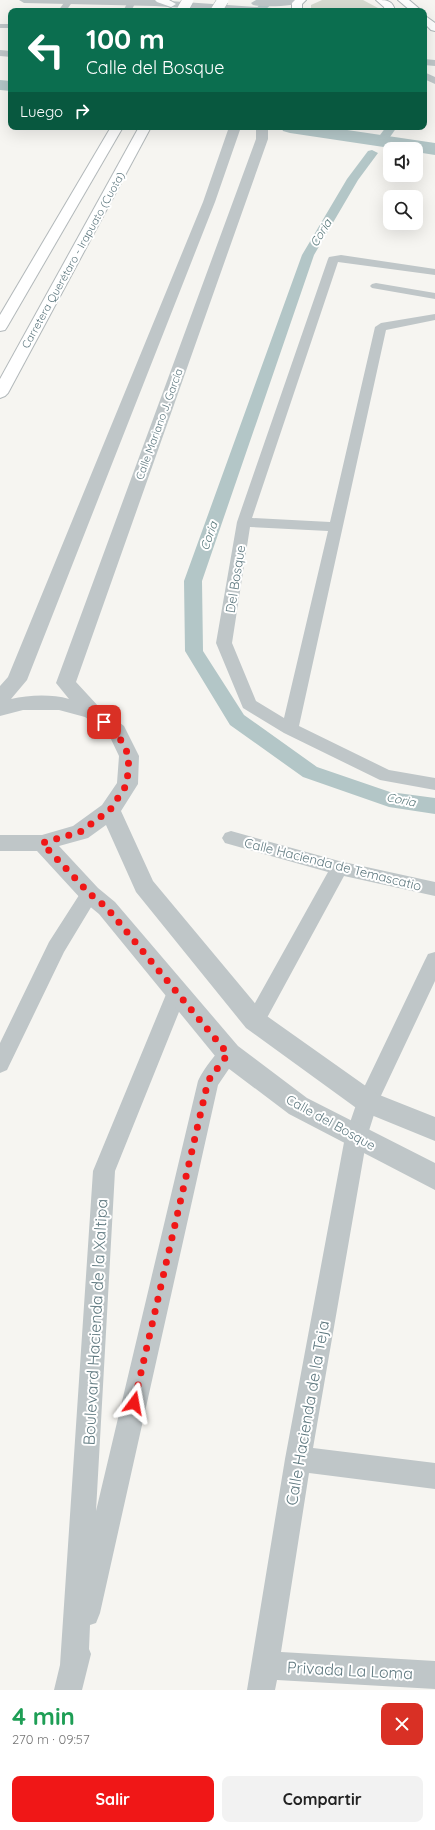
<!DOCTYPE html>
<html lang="es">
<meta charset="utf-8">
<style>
:root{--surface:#fff;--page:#f2f2f2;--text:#222;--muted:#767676;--accent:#f01717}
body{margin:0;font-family:Quicksand,sans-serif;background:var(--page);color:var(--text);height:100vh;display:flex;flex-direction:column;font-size:15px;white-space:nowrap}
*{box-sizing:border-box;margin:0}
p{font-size:13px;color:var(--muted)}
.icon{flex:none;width:22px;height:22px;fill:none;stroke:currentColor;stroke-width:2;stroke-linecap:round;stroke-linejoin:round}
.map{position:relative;height:1690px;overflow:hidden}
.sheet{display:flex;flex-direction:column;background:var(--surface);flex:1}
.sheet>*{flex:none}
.hud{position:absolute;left:8px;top:8px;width:419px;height:122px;border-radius:8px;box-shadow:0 4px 16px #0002;background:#0b6e4f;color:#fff;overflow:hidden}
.controls{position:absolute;left:383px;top:142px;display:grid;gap:8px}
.controls a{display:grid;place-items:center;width:40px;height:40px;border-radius:8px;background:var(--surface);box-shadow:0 4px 16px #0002;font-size:20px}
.pin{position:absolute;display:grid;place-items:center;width:34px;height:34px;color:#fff;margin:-17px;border-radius:8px;box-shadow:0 2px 6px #0006}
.me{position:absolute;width:44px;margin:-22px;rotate:13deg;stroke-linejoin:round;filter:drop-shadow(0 0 3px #0008)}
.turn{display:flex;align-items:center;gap:14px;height:84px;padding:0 12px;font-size:18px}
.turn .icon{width:52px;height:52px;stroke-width:2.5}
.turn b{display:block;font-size:28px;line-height:34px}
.then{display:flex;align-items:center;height:38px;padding:0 12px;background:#0003;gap:8px;font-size:15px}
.round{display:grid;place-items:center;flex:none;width:42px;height:42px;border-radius:8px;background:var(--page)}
.headline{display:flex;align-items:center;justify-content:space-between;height:68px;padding:0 12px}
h1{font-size:24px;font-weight:800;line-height:30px;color:#1e9e55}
.primary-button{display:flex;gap:8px;margin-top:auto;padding:8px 12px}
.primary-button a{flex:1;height:46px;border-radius:8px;background:var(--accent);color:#fff;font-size:16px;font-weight:800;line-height:46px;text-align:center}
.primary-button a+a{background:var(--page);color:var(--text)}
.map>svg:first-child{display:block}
.green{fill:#d6dbd0}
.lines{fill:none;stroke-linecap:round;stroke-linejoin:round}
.canal{fill:#b3c6c7;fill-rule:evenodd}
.river{fill:#b3c6c7;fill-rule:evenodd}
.primary-casing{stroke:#b0b8ba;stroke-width:2}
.motorway-casing{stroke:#b2b8ba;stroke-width:2}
.minor{fill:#bfc6c8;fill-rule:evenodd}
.tertiary{fill:#bfc6c8;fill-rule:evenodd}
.primary{fill:#fff;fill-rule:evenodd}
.motorway{fill:#fff;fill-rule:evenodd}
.motorway-bridge-casing{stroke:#b2b8ba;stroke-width:12;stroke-linecap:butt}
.motorway-bridge{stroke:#fff;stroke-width:11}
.route{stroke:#f01717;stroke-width:7;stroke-dasharray:0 12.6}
.labels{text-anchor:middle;stroke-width:4;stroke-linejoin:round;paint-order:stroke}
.far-street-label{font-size:11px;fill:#5e787f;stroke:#fff}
.far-water-label{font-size:12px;font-style:italic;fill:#59797b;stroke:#fff}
.street-label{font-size:13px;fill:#5e787f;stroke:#fff}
.near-street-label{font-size:16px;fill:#5e787f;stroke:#fff}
</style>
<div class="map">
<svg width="435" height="1690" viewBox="0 0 435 1690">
<rect width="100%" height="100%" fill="#f6f5f1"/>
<polygon class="green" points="322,0 363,0 378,8 376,11 311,11 311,5"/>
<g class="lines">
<g class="canal">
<polygon points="265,0 276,0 264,11 253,11"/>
<polygon points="386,127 397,127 390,137 386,138 380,135"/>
<polygon points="372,150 378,153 358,180 314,255 202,581 203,651 244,715 317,767 390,792 435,798 435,814 389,807 303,777 230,725 185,651 184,581 302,255 347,179 368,151"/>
</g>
<g class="river">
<polygon points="0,80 11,81 11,91 0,90"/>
<polygon points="281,127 327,127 435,143 435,155 416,152 416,149 397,149 290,133 283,131"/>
</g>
<g class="primary-casing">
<g id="primary">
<polygon points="295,0 306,0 302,4 302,11 292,11 292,3"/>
<path d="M376 0C386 0 393 0 395 11H385L384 7Z"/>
<polygon points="398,0 409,0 422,11 411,11"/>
<polygon points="424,15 435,23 435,31 431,30 424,23"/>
</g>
</g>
<g class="motorway-casing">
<g id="motorway">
<polygon points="155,0 169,0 176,4 171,7 157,2"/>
<polygon points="111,127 123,127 7,327 5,330 0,331 0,315"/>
<polygon points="139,127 151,127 8,393 5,396 0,398 0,379"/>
</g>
</g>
<g class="minor">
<polygon points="66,0 73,1 66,11 58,11"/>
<polygon points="129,0 133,0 136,2 131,11 123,11"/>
<rect x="0" y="24" width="11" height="4"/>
<polygon points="0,50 11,51 11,57 0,56"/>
<polygon points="424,59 435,60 435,66 424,65"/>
<polygon points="424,72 435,77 435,84 424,79"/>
<path d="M341 255 435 269V275L338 262 252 518 330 522 375 327 381 323 435 314V320L386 330 299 726 389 770 435 778V790L380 780 284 733 243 708 216 643 237 522 328 259 329 257ZM250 527 328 531 284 718 256 701 232 643Z"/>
<polygon points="376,283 435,293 435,299 372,288 370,286 372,284"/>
<polygon points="231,831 339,861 435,882 435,896 344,876 262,1027 255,1030 248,1027 245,1021 328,872 225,843 222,838 225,833"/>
<polygon points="90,887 97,889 99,894 64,952 7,1070 0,1073 0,1043 49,942 83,889"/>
<polygon points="435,952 435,981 378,1102 367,1137 313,1448 435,1463 435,1489 309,1473 281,1652 435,1661 435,1689 277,1680 275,1690 247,1690 285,1459 345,1137 357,1102 425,960 428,954"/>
<path d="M177 984 184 986 187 992 115 1171 96 1511 198 1081C202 1072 218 1048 227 1046 230 1045 233 1046 236 1048L239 1054 218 1085 100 1613 96 1623 90 1625 89 1649 91 1654 82 1690H54L60 1665 93 1171 167 992 170 986Z"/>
</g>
<g class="tertiary">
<polygon points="19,0 155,0 272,8 277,11 230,11 155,6 24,3"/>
<path d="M256 0H303L304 1C297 7 262 7 253 5L251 3Z"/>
<path d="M229 127H241L215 202 27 680 11 699C29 695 51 694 69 699L56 683 256 139V127H268V139L76 682 99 707 124 726 139 756 138 784 121 811 153 881 264 1014 377 1094 435 1117V1141L359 1110 246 1028 136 892 106 825 88 838 59 846 98 888 115 902 238 1046 307 1098 435 1163V1190L289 1114 220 1062 99 914 82 900 37 851H0V835H42L73 826 102 805 117 783 119 756 109 735 85 717 59 710H23L0 716V686L8 677 203 202Z"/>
</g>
<use href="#primary" class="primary"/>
<use href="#motorway" class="motorway"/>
<g class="motorway-bridge-casing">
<g id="motorway-bridge">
<polyline points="183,9 188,0"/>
<polyline points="216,11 223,0"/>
</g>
</g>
<use href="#motorway-bridge" class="motorway-bridge"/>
</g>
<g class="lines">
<polyline class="route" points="104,722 116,731 129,756 127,784 110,810 80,832 42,843 90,894 107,908 228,1054 208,1081 134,1403"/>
</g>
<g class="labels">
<g class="far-street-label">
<text transform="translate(73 260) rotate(-61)" y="4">Carretera Querétaro - Irapuato (Cuota)</text>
<text transform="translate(159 424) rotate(-70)" y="4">Calle Mariano J. García</text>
</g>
<g class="far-water-label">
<text transform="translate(321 233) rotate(-59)" y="4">Coria</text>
<text transform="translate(209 536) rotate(-71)" y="4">Coria</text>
<text transform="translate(401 800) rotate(11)" y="4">Coria</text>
</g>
<g class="street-label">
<text transform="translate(235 579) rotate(-81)" y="5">Del Bosque</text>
<text transform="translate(333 864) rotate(14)" y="5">Calle Hacienda de Temascatio</text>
<text transform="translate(331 1122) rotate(29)" y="5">Calle del Bosque</text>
</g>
<g class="near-street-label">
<text transform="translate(95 1322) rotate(-87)" y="6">Boulevard Hacienda de la Xaltipa</text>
<text transform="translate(307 1413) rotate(-80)" y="6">Calle Hacienda de la Teja</text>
<text transform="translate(350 1670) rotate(3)" y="6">Privada La Loma</text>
</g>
</g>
</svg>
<div class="controls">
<a><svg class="icon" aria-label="sound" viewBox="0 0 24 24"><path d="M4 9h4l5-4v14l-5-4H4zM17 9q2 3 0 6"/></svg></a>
<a><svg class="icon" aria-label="search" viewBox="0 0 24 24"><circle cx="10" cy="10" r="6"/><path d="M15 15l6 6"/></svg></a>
</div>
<div class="pin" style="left:104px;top:722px;background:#d93025"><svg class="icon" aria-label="arrive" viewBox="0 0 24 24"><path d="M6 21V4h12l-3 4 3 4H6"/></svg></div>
<svg class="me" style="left:134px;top:1403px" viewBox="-20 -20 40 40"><path d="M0-17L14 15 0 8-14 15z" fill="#f01717" stroke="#fff" stroke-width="4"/></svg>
<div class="hud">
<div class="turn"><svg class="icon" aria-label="left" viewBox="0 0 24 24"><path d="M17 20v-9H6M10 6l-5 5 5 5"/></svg><div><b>100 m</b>Calle del Bosque</div></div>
<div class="then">Luego<svg class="icon" aria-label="right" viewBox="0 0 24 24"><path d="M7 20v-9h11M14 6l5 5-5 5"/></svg></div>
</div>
</div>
<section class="sheet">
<div class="headline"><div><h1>4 min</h1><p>270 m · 09:57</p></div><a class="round" style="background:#d93025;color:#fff"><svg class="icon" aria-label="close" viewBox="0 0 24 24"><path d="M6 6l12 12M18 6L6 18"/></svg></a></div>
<div class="primary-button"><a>Salir</a><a>Compartir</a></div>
</section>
